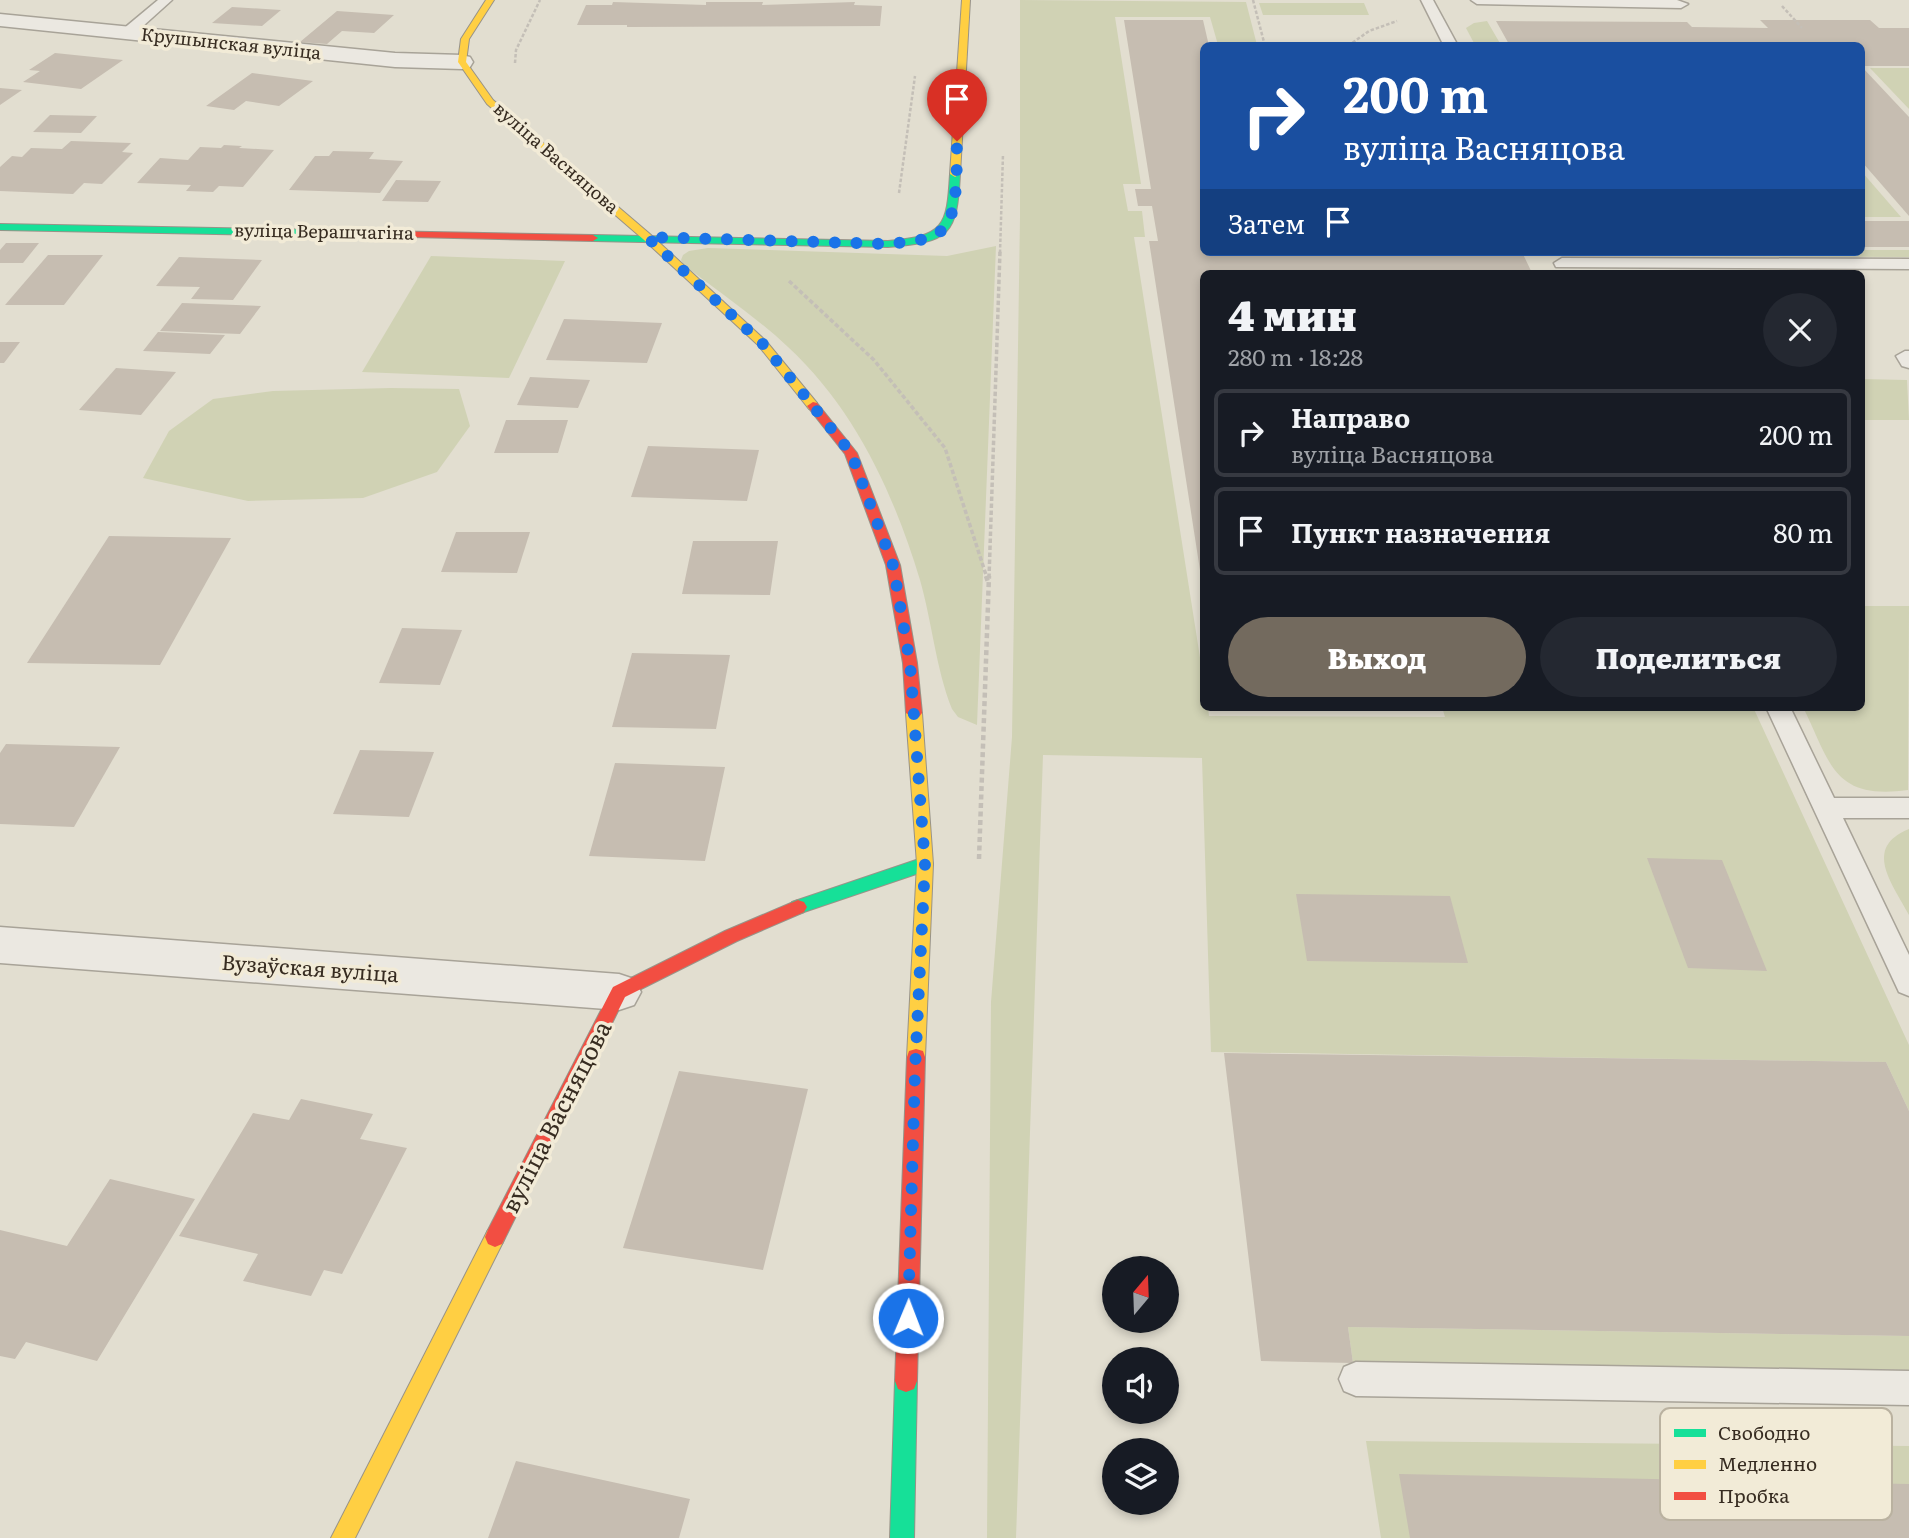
<!DOCTYPE html>
<html lang="ru">
<meta charset="utf-8">
<style>
:root{--surface:#171b24;--page:#242831;--text:#f1f3f6;--muted:#9ea1a6;--line:#363941;--accent:#736a5e}
body{margin:0;font-family:Literata,serif;background:var(--page);color:var(--text);height:100vh;display:flex;flex-direction:column;font-size:26px;white-space:nowrap}
*{box-sizing:border-box;margin:0}
p{font-size:23px;color:var(--muted)}
.icon{flex:none;width:38px;height:38px;fill:none;stroke:currentColor;stroke-width:2;stroke-linecap:round;stroke-linejoin:round}
.map{position:relative;flex:1;overflow:hidden}
.panel{position:absolute;left:1200px;top:270px;width:665px;height:441px;display:flex;flex-direction:column;background:var(--surface);border-radius:10px;box-shadow:0 4px 10px #0003}
.panel>*{flex:none}
.top-card{position:absolute;left:1200px;top:42px;width:665px;height:214px;border-radius:10px;box-shadow:0 4px 10px #0003;background:#1a4fa0;color:#fff;overflow:hidden}
.needle{width:46px;rotate:19deg}
.buttons{position:absolute;left:1102px;top:1256px;display:grid;gap:14px}
.buttons a{display:grid;place-items:center;width:77px;height:77px;border-radius:50%;background:var(--surface);box-shadow:0 4px 10px #0003;font-size:35px}
.pin{position:absolute;display:grid;place-items:center;width:60px;height:60px;color:#fff;margin:-72px -30px;border-radius:50% 50% 50% 0;rotate:-45deg;box-shadow:0 0 7px #0007}
.pin .icon{rotate:45deg}
.me{position:absolute;width:77px;margin:-38px;rotate:1deg;stroke-linejoin:round;filter:drop-shadow(0 0 5px #0008)}
.turn{display:flex;align-items:center;gap:24px;height:147px;padding:0 28px;font-size:32px}
.turn .icon{width:91px;height:91px;stroke-width:2.5}
.turn b{display:block;font-size:49px;line-height:60px}
.then{display:flex;align-items:center;height:66px;padding:0 28px;background:#0003;gap:14px;font-size:26px}
.round{display:grid;place-items:center;flex:none;width:74px;height:74px;border-radius:37px;background:var(--page)}
.summary{display:flex;align-items:center;justify-content:space-between;height:119px;padding:0 28px}
h1{font-size:42px;font-weight:800;line-height:52px}
.action{display:flex;gap:14px;margin-top:auto;padding:14px 28px}
.action a{flex:1;height:80px;border-radius:42px;background:var(--accent);color:#fff;font-size:28px;font-weight:800;line-height:80px;text-align:center}
.action a+a{background:var(--page);color:var(--text)}
ul{padding:0;list-style:none}
li{display:flex;align-items:center;gap:21px;height:88px;margin:0 14px 10px;padding:0 14px;border:4px solid var(--line);border-radius:10px}
li div{flex:1}
li b{display:block;font-size:26px}
li em{font-style:normal}
.map>svg:first-child{display:block}
.green{fill:#d0d2b4}
.building{fill:#c6bdb1}
.lines{fill:none;stroke-linecap:round;stroke-linejoin:round}
.lane-casing{stroke:#a8a398;stroke-width:3}
.street-casing{stroke:#a8a398;stroke-width:3}
.fast-casing{stroke:#989388;stroke-width:2}
.slow-casing{stroke:#989388;stroke-width:2}
.jam-casing{stroke:#989388;stroke-width:2}
.path-far2{stroke:#c4bfb7;stroke-width:2.5;stroke-dasharray:3.5 2;stroke-linecap:butt}
.path-far1{stroke:#c4bfb7;stroke-width:3.5;stroke-dasharray:4.5 2.5;stroke-linecap:butt}
.path{stroke:#c4bfb7;stroke-width:4.5;stroke-dasharray:5 3.5;stroke-linecap:butt}
.lane{fill:#ebe8e1;fill-rule:evenodd}
.street{fill:#ebe8e1;fill-rule:evenodd}
.fast{fill:#16e098;fill-rule:evenodd}
.slow{fill:#ffcf43;fill-rule:evenodd}
.jam{fill:#f24e42;fill-rule:evenodd}
.route{stroke:#1a73e8;stroke-width:12;stroke-dasharray:0 21.6}
.labels{text-anchor:middle;stroke-width:7;stroke-linejoin:round;paint-order:stroke}
.far-street-label{font-size:18px;fill:#372c21;stroke:#f2ebd7}
.street-label{font-size:21px;fill:#372c21;stroke:#f2ebd7}
.near-street-label{font-size:24px;fill:#372c21;stroke:#f2ebd7}
.key{fill:#f2ebd7;stroke:#bab2a0;stroke-width:2}
.key-label{font-size:19px;fill:#372c21}
</style>
<div class="map">
<svg width="1909" height="1538" viewBox="0 0 1909 1538">
<rect width="100%" height="100%" fill="#e2ded0"/>
<g class="green">
<polygon points="1020,0 1246,2 1257,45 1218,45 1210,17 1115,17 1141,184 1123,184 1128,211 1142,211 1145,237 1134,237 1204,683 1204,707 1208,707 1209,716 1445,717 1442,707 1753,707 1909,1045 1909,1111 1886,1062 1211,1052 1202,758 1043,755 1016,1538 987,1538 991,1002 1012,737 1020,217"/>
<polygon points="1259,3 1364,3 1369,15 1263,15"/>
<polygon points="1487,21 1501,45 1475,45 1466,28 1474,23"/>
<polygon points="1870,68 1909,68 1909,109"/>
<polygon points="1862,172 1901,217 1862,217"/>
<path d="M996 246 977 725 958 717 952 709C936 669 932 622 920 580 894 494 855 409 788 347 756 317 719 292 684 265L681 260 683 255 689 251 708 248 947 256Z"/>
<polygon points="1862,250 1909,250 1909,257 1602,256 1585,252"/>
<polygon points="431,256 565,261 509,378 362,372"/>
<polygon points="1862,379 1907,380 1909,420 1862,420"/>
<polygon points="391,388 459,389 470,426 437,472 363,498 248,501 143,478 169,431 213,399 273,391"/>
<path d="M1862 606H1909L1908 790C1833 800 1831 764 1803 707H1862Z"/>
<path d="M1909 829V915C1893 884 1862 848 1909 829Z"/>
<polygon points="1348,1327 1909,1336 1909,1370 1353,1363"/>
<polygon points="1366,1441 1909,1446 1909,1538 1381,1538"/>
</g>
<g class="building">
<polygon points="613,2 706,5 706,2 763,2 762,5 855,2 854,5 882,6 880,26 627,27 627,25 577,25 586,5 612,5"/>
<polygon points="232,7 281,10 262,26 212,23"/>
<polygon points="337,11 394,15 374,33 342,31 327,44 300,42"/>
<polygon points="1124,20 1203,20 1209,46 1204,46 1204,252 1522,252 1532,273 1204,273 1204,596 1149,241 1158,241 1152,206 1138,206 1135,189 1151,189"/>
<polygon points="1760,20 1870,20 1879,28 1909,28 1909,66 1862,66 1862,46 1510,46 1496,21 1687,22 1692,27 1768,28"/>
<polygon points="55,53 123,60 81,89 23,82 40,71 29,70"/>
<polygon points="1862,67 1909,117 1909,216 1862,162"/>
<polygon points="252,73 313,81 279,106 246,101 234,110 206,106"/>
<polygon points="0,88 22,90 0,105"/>
<polygon points="50,115 97,116 81,133 33,132"/>
<polygon points="71,141 131,143 122,152 133,153 102,184 84,183 73,194 0,191 0,167 12,156 22,157 31,148 62,149"/>
<polygon points="224,145 242,146 239,148 274,150 243,187 219,186 213,192 186,191 191,185 137,183 160,158 188,160 200,147 221,148"/>
<polygon points="333,151 374,152 369,159 403,161 380,193 289,190 315,156 329,156"/>
<polygon points="396,180 441,181 428,202 382,201"/>
<rect x="1862" y="221" width="47" height="26"/>
<polygon points="6,243 39,243 23,263 0,263 0,250"/>
<polygon points="48,255 103,255 64,305 5,305"/>
<polygon points="179,257 262,260 233,300 191,299 200,287 156,286"/>
<polygon points="182,303 261,306 240,334 160,331"/>
<polygon points="564,319 662,323 647,363 546,360"/>
<polygon points="158,332 225,335 210,354 143,351"/>
<polygon points="0,342 20,342 4,363 0,363"/>
<polygon points="116,368 176,372 141,415 79,410"/>
<polygon points="530,377 590,380 578,408 517,405"/>
<polygon points="506,420 568,420 558,453 494,453"/>
<polygon points="648,446 759,450 747,501 631,497"/>
<polygon points="456,532 530,532 517,573 441,572"/>
<polygon points="109,536 231,538 160,665 27,663"/>
<polygon points="693,541 778,541 770,595 682,594"/>
<polygon points="402,628 462,630 440,685 379,683"/>
<polygon points="632,653 730,655 716,729 612,727"/>
<polygon points="1316,707 1430,707 1431,711 1316,709"/>
<polygon points="6,744 120,747 74,827 0,824 0,753"/>
<polygon points="360,750 434,752 409,817 333,814"/>
<polygon points="615,763 725,767 705,861 589,856"/>
<polygon points="1647,858 1722,860 1767,971 1688,968"/>
<polygon points="1296,894 1450,896 1468,963 1307,961"/>
<polygon points="1224,1053 1886,1062 1909,1111 1909,1336 1348,1327 1353,1363 1261,1361"/>
<polygon points="679,1071 808,1089 763,1270 623,1248"/>
<polygon points="301,1099 373,1114 360,1139 407,1148 342,1274 324,1270 311,1296 243,1281 258,1254 179,1236 253,1113 289,1120"/>
<polygon points="110,1179 195,1199 97,1361 26,1342 15,1359 0,1356 0,1230 67,1246"/>
<polygon points="516,1461 690,1499 679,1538 488,1538"/>
<polygon points="1399,1474 1909,1484 1909,1538 1410,1538"/>
</g>
<g class="lines">
<g class="lane-casing">
<g id="lane">
<polygon points="158,0 172,0 132,36 122,36 122,30"/>
<polygon points="1421,0 1433,0 1458,46 1444,46"/>
<polygon points="1471,0 1677,0 1688,4 1681,8 1477,4"/>
<polygon points="1562,258 1909,259 1909,269 1556,267 1554,263"/>
<polygon points="1905,351 1909,351 1909,368 1902,366 1896,356"/>
<polygon points="1766,707 1790,707 1834,798 1909,798 1909,818 1843,818 1909,955 1909,996 1899,992"/>
<polygon points="1356,1362 1909,1371 1909,1405 1356,1396 1344,1391 1339,1379 1344,1367"/>
</g>
</g>
<g class="street-casing">
<g id="street">
<polygon points="0,14 395,53 462,55 470,57 473,62 470,67 462,69 395,67 0,26"/>
<polygon points="0,927 619,974 634,979 641,992 634,1005 619,1010 0,963"/>
</g>
</g>
<g class="fast-casing">
<g id="fast">
<path d="M955 171 960 174C957 235 950 242 888 247L593 241 588 238 593 235 888 241C944 236 947 227 950 174Z"/>
<polygon points="0,224 325,230 330,233 325,236 0,230"/>
<polygon points="925,857 931,859 933,864 931,869 798,914 792,912 789,907 792,902"/>
<polygon points="906,1370 914,1373 917,1381 914,1538 890,1538 895,1381 898,1373"/>
</g>
</g>
<g class="slow-casing">
<g id="slow">
<polygon points="486,0 494,0 469,39 466,62 493,100 651,235 766,341 817,403 817,409 809,409 758,345 643,239 487,104 458,62 461,39"/>
<polygon points="962,0 970,0 960,174 955,177 950,174"/>
<polygon points="914,708 922,713 933,864 925,1057 923,1063 916,1065 909,1063 907,1057 917,864 906,713"/>
<polygon points="495,1227 502,1230 505,1237 502,1244 355,1538 331,1538 488,1230"/>
</g>
</g>
<g class="jam-casing">
<g id="jam">
<polygon points="325,230 593,235 598,238 593,241 321,235 321,231"/>
<polygon points="813,402 817,403 857,453 900,565 917,663 922,713 919,717 914,718 906,713 903,663 886,565 845,454 807,406"/>
<polygon points="798,900 804,902 807,907 804,912 737,941 625,997 502,1244 495,1247 488,1244 485,1237 488,1230 613,987 725,931"/>
<polygon points="916,1049 923,1051 925,1057 917,1381 914,1389 906,1392 898,1389 895,1381 907,1057 909,1051"/>
</g>
</g>
<g class="path-far2">
<polyline points="1253,0 1265,46"/>
<polyline points="1782,6 1802,28"/>
<polyline points="1348,46 1369,31 1397,21"/>
<polyline points="515,63 516,50 540,0"/>
<polyline points="899,193 915,76"/>
<polyline points="1000,253 1003,154"/>
</g>
<g class="path-far1">
<polyline points="789,281 874,360 945,448 987,578"/>
<polyline points="989,578 1000,251"/>
</g>
<g class="path">
<polyline points="986,576 988,582"/>
<polyline points="979,859 989,576"/>
</g>
<use href="#lane" class="lane"/>
<use href="#street" class="street"/>
<use href="#fast" class="fast"/>
<use href="#slow" class="slow"/>
<use href="#jam" class="jam"/>
</g>
<g class="lines">
<path class="route" d="M908 1318 915 1070 925 864 910 663 893 565 851 453 762 343 647 237 888 244C905 242 927 242 941 231 960 217 956 163 957 141"/>
</g>
<g class="labels">
<g class="far-street-label">
<text transform="translate(231 44) rotate(6)" y="6">Крушынская вуліца</text>
<text transform="translate(556 158) rotate(41)" y="6">вуліца Васняцова</text>
<text transform="translate(324 232) rotate(1)" y="6">вуліца Верашчагіна</text>
</g>
<g class="street-label">
<text transform="translate(310 969) rotate(4)" y="7">Вузаўская вуліца</text>
</g>
<g class="near-street-label">
<text transform="translate(557 1117) rotate(-63)" y="8">вуліца Васняцова</text>
</g>
</g>
<rect x="1660" y="1408" width="232" height="112" rx="10" class="key"/>
<rect x="1674" y="1429" width="32" height="8" fill="#16e098"/>
<rect x="1674" y="1460" width="32" height="9" fill="#ffcf43"/>
<rect x="1674" y="1492" width="32" height="8" fill="#f24e42"/>
<g class="key-label">
<text x="1718" y="1440">Свободно</text>
<text x="1718" y="1471">Медленно</text>
<text x="1718" y="1503">Пробка</text>
</g>
</svg>
<div class="buttons">
<a><svg class="needle" viewBox="-14 -14 28 28"><path d="M0-13l5 13h-10z" fill="#e53935"/><path d="M0 13l5-13h-10z" fill="#9ea1a6"/></svg></a>
<a><svg class="icon" aria-label="sound" viewBox="0 0 24 24"><path d="M4 9h4l5-4v14l-5-4H4zM17 9q2 3 0 6"/></svg></a>
<a><svg class="icon" aria-label="layers" viewBox="0 0 24 24"><path d="M12 4l9 5-9 5-9-5zM3 14l9 5 9-5"/></svg></a>
</div>
<div class="pin" style="left:957px;top:141px;background:#d93025"><svg class="icon" aria-label="arrive" viewBox="0 0 24 24"><path d="M6 21V4h12l-3 4 3 4H6"/></svg></div>
<svg class="me" style="left:908px;top:1318px" viewBox="-20 -20 40 40"><circle r="17" fill="#1a73e8" stroke="#fff" stroke-width="3"/><path d="M0-11L8 9 0 5-8 9z" fill="#fff"/></svg>
<div class="top-card">
<div class="turn"><svg class="icon" aria-label="right" viewBox="0 0 24 24"><path d="M7 20v-9h11M14 6l5 5-5 5"/></svg><div><b>200 m</b>вуліца Васняцова</div></div>
<div class="then">Затем<svg class="icon" aria-label="arrive" viewBox="0 0 24 24"><path d="M6 21V4h12l-3 4 3 4H6"/></svg></div>
</div>
<section class="panel">
<div class="summary"><div><h1>4 мин</h1><p>280 m · 18:28</p></div><a class="round"><svg class="icon" aria-label="close" viewBox="0 0 24 24"><path d="M6 6l12 12M18 6L6 18"/></svg></a></div>
<ul>
<li><svg class="icon" aria-label="right" viewBox="0 0 24 24"><path d="M7 20v-9h11M14 6l5 5-5 5"/></svg><div><b>Направо</b><p>вуліца Васняцова</p></div><em>200 m</em></li>
<li><svg class="icon" aria-label="arrive" viewBox="0 0 24 24"><path d="M6 21V4h12l-3 4 3 4H6"/></svg><div><b>Пункт назначения</b></div><em>80 m</em></li>
</ul>
<div class="action"><a>Выход</a><a>Поделиться</a></div>
</section>
</div>
